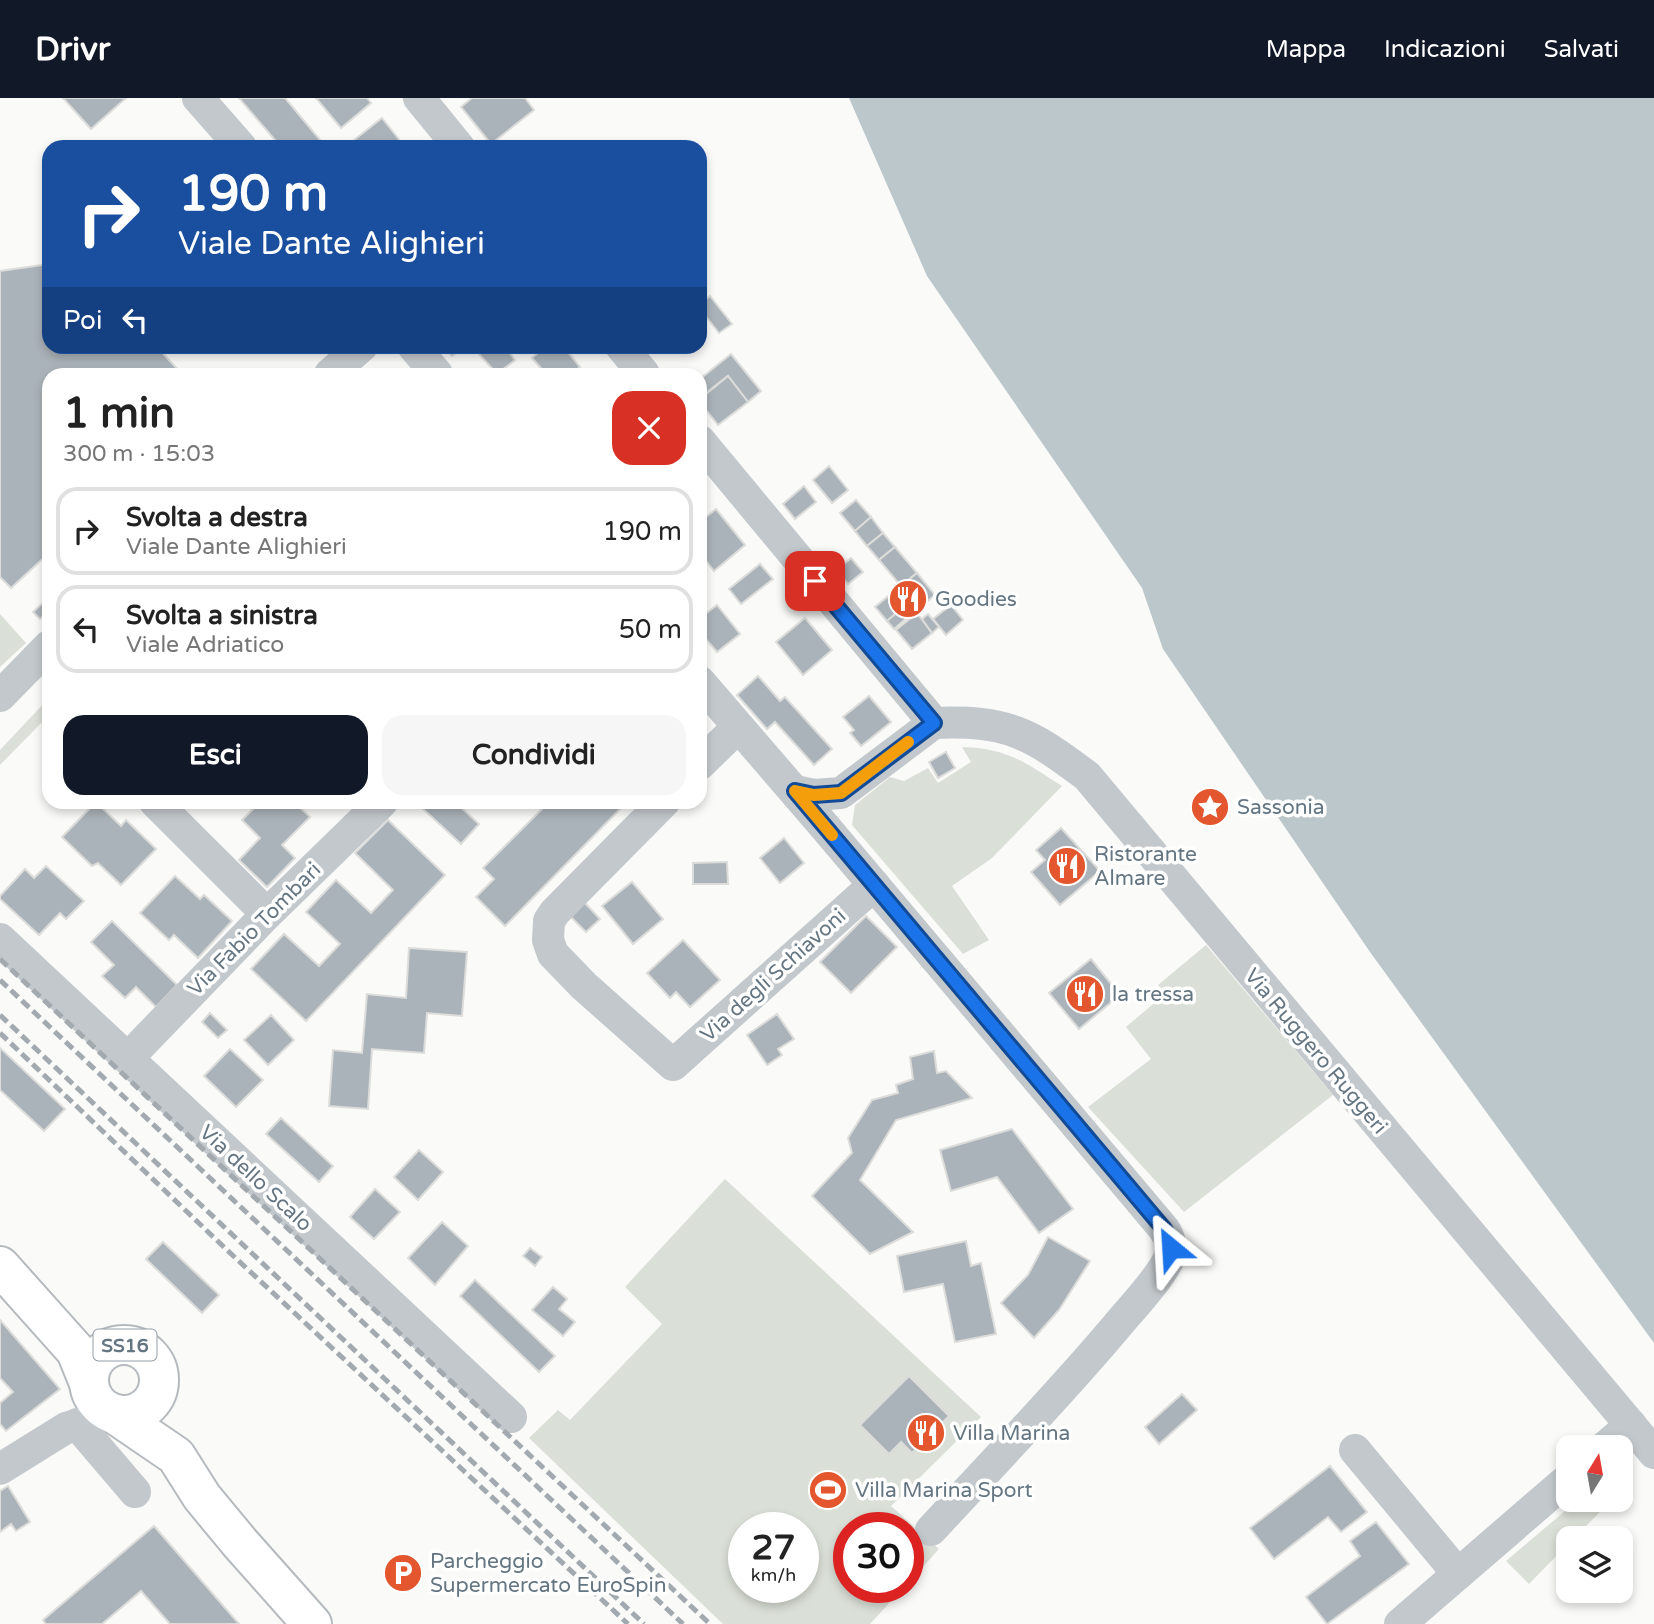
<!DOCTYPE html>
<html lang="it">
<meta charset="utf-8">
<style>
:root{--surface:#fff;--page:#f6f6f6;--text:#222;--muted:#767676;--line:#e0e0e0;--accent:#111827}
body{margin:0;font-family:"Varela Round",sans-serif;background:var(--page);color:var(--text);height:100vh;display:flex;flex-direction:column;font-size:26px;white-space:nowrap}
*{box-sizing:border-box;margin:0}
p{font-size:23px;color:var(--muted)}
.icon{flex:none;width:38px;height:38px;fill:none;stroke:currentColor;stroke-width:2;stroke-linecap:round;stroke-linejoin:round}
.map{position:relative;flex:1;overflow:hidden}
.panel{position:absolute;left:42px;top:270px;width:665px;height:441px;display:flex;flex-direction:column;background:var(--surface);border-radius:21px;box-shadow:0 4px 10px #0003}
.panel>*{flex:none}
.guide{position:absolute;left:42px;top:42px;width:665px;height:214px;border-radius:21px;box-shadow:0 4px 10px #0003;background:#1a4fa0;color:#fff;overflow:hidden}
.needle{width:46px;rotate:11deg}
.tools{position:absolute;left:1556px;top:1337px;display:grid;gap:14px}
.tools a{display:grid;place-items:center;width:77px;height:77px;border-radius:14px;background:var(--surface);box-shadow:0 4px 10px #0003;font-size:35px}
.speed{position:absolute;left:728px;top:1414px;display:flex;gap:14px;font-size:35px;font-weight:700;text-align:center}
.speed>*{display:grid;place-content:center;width:91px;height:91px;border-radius:50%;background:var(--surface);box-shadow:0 4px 10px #0003;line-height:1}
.speed small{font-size:18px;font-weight:400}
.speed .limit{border:10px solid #d22;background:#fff;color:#111}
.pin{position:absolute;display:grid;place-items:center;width:60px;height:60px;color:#fff;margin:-30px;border-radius:14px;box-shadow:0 4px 10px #0006}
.me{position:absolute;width:77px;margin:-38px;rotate:333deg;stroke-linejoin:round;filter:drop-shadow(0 0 5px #0008)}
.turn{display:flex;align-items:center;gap:24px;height:147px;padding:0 21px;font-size:32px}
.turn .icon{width:91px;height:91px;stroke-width:2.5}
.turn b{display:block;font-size:49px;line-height:60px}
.then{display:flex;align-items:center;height:66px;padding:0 21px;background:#0003;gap:14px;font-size:26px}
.round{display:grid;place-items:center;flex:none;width:74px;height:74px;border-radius:21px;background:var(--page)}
.summary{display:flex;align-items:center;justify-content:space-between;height:119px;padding:0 21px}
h1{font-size:42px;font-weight:800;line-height:52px}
.cta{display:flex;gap:14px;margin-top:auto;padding:14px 21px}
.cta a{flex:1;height:80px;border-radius:21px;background:var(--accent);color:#fff;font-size:28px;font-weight:800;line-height:80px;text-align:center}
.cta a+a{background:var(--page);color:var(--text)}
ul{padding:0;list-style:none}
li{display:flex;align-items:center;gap:21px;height:88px;margin:0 14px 10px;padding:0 7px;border:4px solid var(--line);border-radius:21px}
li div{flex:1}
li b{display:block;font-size:26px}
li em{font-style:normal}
header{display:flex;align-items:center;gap:42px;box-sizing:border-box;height:98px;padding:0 35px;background:var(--accent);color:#fff}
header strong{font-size:33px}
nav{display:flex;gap:38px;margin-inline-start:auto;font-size:24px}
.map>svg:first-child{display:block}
.green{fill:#dadfd7;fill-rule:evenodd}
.water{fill:#bbc7cb}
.building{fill:#aab3b9;stroke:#dcdcda;stroke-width:2}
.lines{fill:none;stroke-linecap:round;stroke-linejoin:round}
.major-casing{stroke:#b5babe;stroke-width:42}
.minor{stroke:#c3c8cc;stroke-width:32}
.major{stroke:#fff;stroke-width:38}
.rail{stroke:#a2aab0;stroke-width:5;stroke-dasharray:10 5;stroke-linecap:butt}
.route-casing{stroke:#114b97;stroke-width:18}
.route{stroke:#1a73e8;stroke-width:12}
.slow{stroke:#f59e0b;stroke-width:12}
.labels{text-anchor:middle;stroke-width:7;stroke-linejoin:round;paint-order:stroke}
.shield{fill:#fff;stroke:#939fa8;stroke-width:2}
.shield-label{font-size:19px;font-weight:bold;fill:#657683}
.poi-label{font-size:21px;fill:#657683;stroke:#fff;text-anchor:start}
.street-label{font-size:21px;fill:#657683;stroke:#fff}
</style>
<header>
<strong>Drivr</strong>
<nav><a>Mappa</a><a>Indicazioni</a><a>Salvati</a></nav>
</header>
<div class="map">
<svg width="1654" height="1526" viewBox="0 0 1654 1526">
<rect width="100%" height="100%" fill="#fafaf8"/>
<g class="green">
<polygon points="0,516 26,545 0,569"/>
<polygon points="49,600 49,617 0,667 0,652"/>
<path d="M962 649C1007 650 1026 665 1062 688L992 760 952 788 989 842 963 856 852 727 855 707 890 679 904 683 928 670 938 685 971 664Z"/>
<polygon points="1206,847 1333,997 1184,1114 1088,1009 1151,961 1126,929 1165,896 1158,887"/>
<path d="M725 1081 981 1319 891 1408 939 1451 908 1485V1430H849V1489H904L870 1526H723L529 1340 558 1312 570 1322 662 1226 625 1189ZM744 1430H803V1489H744Z"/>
<polygon points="1578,1402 1612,1402 1574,1440 1568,1440 1568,1446 1529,1486 1506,1463"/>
</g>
<polygon class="water" points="849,0 1654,0 1654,1245 1370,854 1163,551 1142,490 927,178"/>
<g class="building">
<polygon points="63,0 126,0 91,31"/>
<polygon points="239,0 285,0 326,49 281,49"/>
<polygon points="316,0 367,0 371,5 341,30"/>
<polygon points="472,0 525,0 534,12 491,46 461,9"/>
<polygon points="382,20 405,49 351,49 349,46"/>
<polygon points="49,166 49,248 156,248 182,276 49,276 49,455 11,490 0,479 0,173"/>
<polygon points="710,198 732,226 719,235 700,211 700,206"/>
<polygon points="444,248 464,248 452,258"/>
<polygon points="488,248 504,248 515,262 497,276 479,256"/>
<polygon points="546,248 563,248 580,269 571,276 546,276 532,260"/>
<polygon points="731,256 761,293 748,304 728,278 706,295 700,287 700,281"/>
<polygon points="728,278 748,304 718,327 700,304 700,301"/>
<polygon points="829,368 848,392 832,405 813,382"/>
<polygon points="804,388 816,404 795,421 783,406"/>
<polygon points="856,402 871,419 855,433 840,415"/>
<polygon points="716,411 745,447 714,473 700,455 700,424"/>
<polygon points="871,419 883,435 867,448 855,433"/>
<polygon points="883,435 895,449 879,462 867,448"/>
<polygon points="895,449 917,475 901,488 879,462"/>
<polygon points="851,460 863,474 848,486 837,472"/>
<polygon points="760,466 773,481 741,506 729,491"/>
<polygon points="917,475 935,497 919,510 901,488"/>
<polygon points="901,488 919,510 915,513 897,491"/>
<polygon points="897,491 908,505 887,523 875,509"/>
<polygon points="49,499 49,513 40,521 33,514"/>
<polygon points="908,505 915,513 894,531 887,523"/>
<polygon points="717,507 740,536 717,554 700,534 700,512 704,517"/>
<polygon points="951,507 963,522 946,537 933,521"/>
<polygon points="917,515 932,535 912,551 896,532"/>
<polygon points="928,516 939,529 932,535 922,521"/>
<polygon points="805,520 832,552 803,577 776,544"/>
<polygon points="758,578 780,603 785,599 832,651 814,667 775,624 767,631 737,597"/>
<polygon points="869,598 891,624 861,648 850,635 854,632 843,619"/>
<polygon points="946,654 955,670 938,680 929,664"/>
<polygon points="96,704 121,728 126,722 156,751 121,787 98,765 92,768 62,739"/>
<polygon points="260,704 294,704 310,719 282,747 295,760 267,789 239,762 260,740 242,722"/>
<polygon points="426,704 455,704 479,726 461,746 421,709"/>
<polygon points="549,704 627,704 505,828 476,799 494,781 483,770"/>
<polygon points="388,722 445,777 306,923 251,871 284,836 319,868 340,846 306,814 336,782 371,815 393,792 355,755"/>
<polygon points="1061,730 1100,773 1060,807 1031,774 1045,762 1036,752"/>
<polygon points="784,740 804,765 780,785 760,760"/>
<polygon points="727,764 728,786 693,786 693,765"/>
<polygon points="46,768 84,803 66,821 60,815 39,837 0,801 0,798 25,771 34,780"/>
<polygon points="175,778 200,801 204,797 232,823 198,860 174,837 169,842 140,815"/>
<polygon points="632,784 663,821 633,846 602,808"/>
<polygon points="584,804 600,821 586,834 570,818"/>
<polygon points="866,818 897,849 851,895 820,864"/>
<polygon points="112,823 177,887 156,909 136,889 125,900 102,878 114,867 91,844"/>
<polygon points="683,842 720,882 690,909 676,894 670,900 647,875"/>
<polygon points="409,850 467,854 462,918 427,915 424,955 372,951 368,1011 329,1008 333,952 362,955 367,896 406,900"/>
<polygon points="1091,861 1120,897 1079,931 1049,895"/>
<polygon points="210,915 227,932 218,940 202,924"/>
<polygon points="777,916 794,941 778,951 782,957 767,967 747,937"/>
<polygon points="271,917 294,942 268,967 244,942"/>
<polygon points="0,950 65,1011 44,1033 0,992"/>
<polygon points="230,951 263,982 236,1009 204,978"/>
<polygon points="934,953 937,975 946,973 972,1000 896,1022 860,1082 913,1134 870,1156 812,1098 852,1055 848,1040 872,1002 898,995 896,987 913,981 910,959"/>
<polygon points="281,1020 333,1068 319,1084 266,1036"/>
<polygon points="1012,1031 1073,1111 1039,1135 997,1079 951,1093 940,1052"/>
<polygon points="419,1052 443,1074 418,1102 394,1079"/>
<polygon points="375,1091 400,1114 374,1141 350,1119"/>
<polygon points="442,1124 468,1148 435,1187 408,1160"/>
<polygon points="1048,1139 1090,1163 1059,1212 1034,1240 1001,1205 1028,1177"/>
<polygon points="966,1143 971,1168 981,1165 996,1236 955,1244 943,1186 904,1194 897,1158"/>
<polygon points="163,1144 219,1197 202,1215 146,1161"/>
<polygon points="530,1150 542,1159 535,1168 523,1158"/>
<polygon points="475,1182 555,1258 539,1274 460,1198"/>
<polygon points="553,1189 567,1201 559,1211 575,1224 563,1238 532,1212"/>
<polygon points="0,1222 60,1291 6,1333 0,1326 0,1305 13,1294 0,1280"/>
<polygon points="909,1278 949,1318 912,1355 901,1344 889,1356 860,1327"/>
<polygon points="1182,1296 1197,1312 1159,1346 1145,1329"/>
<polygon points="1330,1368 1367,1414 1341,1434 1328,1419 1274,1461 1250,1430"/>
<polygon points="8,1388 30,1424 16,1433 11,1426 0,1434 0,1393"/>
<polygon points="1376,1424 1409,1466 1327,1526 1306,1499 1360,1458 1350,1443"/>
<polygon points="154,1428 239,1526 170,1526 141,1493 102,1526 46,1526 43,1522"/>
</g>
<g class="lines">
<g class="major-casing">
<g id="major">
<polyline points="0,1168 76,1253 89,1285"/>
<circle cx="124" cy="1282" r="35"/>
<polyline points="113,1315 176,1358 202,1399 240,1445 312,1526"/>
</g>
</g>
<g class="minor">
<polyline points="198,0 241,49"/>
<polyline points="419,0 459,49"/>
<polyline points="413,248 437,276"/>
<polyline points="621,248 644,276"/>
<polyline points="330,276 362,248"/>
<polyline points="700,343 934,625"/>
<path d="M700 584 825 729 1164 1131C1171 1141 1173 1155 1166 1166 1155 1186 1131 1211 1116 1229 1057 1299 993 1365 931 1432"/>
<polyline points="0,598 49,548"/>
<path d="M934 625C1007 622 1030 635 1087 678L1654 1355"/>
<polyline points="700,666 738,629"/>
<polyline points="795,693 814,697 841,695 934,625"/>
<polyline points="155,704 267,816"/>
<polyline points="664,704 555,814 549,823 548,842 553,856 584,888 673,967 874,787"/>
<polyline points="0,841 511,1319"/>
<polyline points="128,960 267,816 382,704"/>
<polyline points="77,1326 135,1394"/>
<polyline points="1605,1349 1631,1327"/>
<polyline points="1355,1352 1458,1476"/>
<polyline points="0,1371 66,1330 94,1322 110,1313"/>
<polyline points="1400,1526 1568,1381"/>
</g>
<use href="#major" class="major"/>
<g class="rail">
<polyline points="0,861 710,1526"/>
<polyline points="0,882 683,1526"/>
<polyline points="0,917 644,1526"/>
<polyline points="0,935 227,1152 628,1526"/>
</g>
</g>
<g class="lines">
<g class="route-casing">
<polyline id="route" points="815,483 934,625 841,695 814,697 795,693 1164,1131 1169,1140 1171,1150"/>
</g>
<use href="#route" class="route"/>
<polyline class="slow" points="832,737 795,693 814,697 841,695 908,644"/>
</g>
<defs>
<g id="restaurant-disc" transform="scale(2.0125)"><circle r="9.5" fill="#e4572e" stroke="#fff"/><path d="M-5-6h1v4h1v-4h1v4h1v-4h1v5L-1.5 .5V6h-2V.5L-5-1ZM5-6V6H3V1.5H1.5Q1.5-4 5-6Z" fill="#fff"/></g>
<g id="sight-disc" transform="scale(2.0125)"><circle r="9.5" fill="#e4572e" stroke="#fff"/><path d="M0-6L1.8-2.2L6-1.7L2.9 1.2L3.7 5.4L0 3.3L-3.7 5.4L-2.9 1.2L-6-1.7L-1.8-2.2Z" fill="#fff"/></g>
<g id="stadium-disc" transform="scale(2.0125)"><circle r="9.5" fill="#e4572e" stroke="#fff"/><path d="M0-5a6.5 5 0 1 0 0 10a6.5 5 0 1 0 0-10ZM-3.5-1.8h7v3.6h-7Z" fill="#fff"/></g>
<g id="parking-disc" transform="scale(2.0125)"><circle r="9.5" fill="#e4572e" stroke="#fff"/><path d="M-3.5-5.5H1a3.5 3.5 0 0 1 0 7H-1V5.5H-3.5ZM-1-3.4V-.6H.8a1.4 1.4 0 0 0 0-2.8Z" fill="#fff"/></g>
</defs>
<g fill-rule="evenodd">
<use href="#restaurant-disc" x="908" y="501"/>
<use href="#sight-disc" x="1210" y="709"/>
<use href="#restaurant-disc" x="1067" y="768"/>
<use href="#restaurant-disc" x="1085" y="896"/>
<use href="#restaurant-disc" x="926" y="1335"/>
<use href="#stadium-disc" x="828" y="1392"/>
<use href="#parking-disc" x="403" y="1475"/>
</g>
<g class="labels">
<rect class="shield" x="93.5" y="1231.5" width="63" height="31" rx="5"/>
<g class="shield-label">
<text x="125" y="1254">SS16</text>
</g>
<g class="poi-label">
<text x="935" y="508">Goodies</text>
<text x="1237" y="716">Sassonia</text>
<text x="1094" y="763">Ristorante<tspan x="1094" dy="24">Almare</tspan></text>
<text x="1112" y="903">la tressa</text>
<text x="953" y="1342">Villa Marina</text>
<text x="855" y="1399">Villa Marina Sport</text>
<text x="430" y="1470">Parcheggio<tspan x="430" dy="24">Supermercato EuroSpin</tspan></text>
</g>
<g class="street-label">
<text transform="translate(254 831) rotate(-45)" y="7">Via Fabio Tombari</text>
<text transform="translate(773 877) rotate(-42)" y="7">Via degli Schiavoni</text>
<text transform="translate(1316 953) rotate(50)" y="7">Via Ruggero Ruggeri</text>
<text transform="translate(256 1080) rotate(43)" y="7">Via dello Scalo</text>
</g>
</g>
</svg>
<div class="tools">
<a><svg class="needle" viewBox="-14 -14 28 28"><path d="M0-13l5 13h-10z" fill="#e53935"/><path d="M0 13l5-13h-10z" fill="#767676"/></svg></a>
<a><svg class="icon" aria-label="layers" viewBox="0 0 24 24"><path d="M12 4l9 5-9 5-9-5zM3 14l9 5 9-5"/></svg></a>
</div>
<div class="speed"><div>27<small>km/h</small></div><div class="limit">30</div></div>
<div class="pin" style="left:815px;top:483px;background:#d93025"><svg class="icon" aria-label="arrive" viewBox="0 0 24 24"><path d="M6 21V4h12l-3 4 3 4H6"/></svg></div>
<svg class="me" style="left:1171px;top:1150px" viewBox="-20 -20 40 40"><path d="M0-17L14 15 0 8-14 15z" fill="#1a73e8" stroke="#fff" stroke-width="4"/></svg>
<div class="guide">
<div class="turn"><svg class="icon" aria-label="right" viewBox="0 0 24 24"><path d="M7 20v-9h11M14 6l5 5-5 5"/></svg><div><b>190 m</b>Viale Dante Alighieri</div></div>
<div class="then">Poi<svg class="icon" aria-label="left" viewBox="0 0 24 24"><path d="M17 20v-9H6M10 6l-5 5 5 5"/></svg></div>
</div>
<section class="panel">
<div class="summary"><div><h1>1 min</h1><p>300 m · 15:03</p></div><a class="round" style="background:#d93025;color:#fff"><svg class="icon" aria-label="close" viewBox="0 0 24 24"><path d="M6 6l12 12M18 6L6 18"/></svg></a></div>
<ul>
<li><svg class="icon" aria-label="right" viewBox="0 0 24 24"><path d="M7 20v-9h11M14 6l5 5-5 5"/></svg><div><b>Svolta a destra</b><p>Viale Dante Alighieri</p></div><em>190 m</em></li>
<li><svg class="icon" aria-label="left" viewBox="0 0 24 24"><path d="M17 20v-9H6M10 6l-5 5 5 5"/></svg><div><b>Svolta a sinistra</b><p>Viale Adriatico</p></div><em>50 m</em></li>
</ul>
<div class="cta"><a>Esci</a><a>Condividi</a></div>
</section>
</div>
